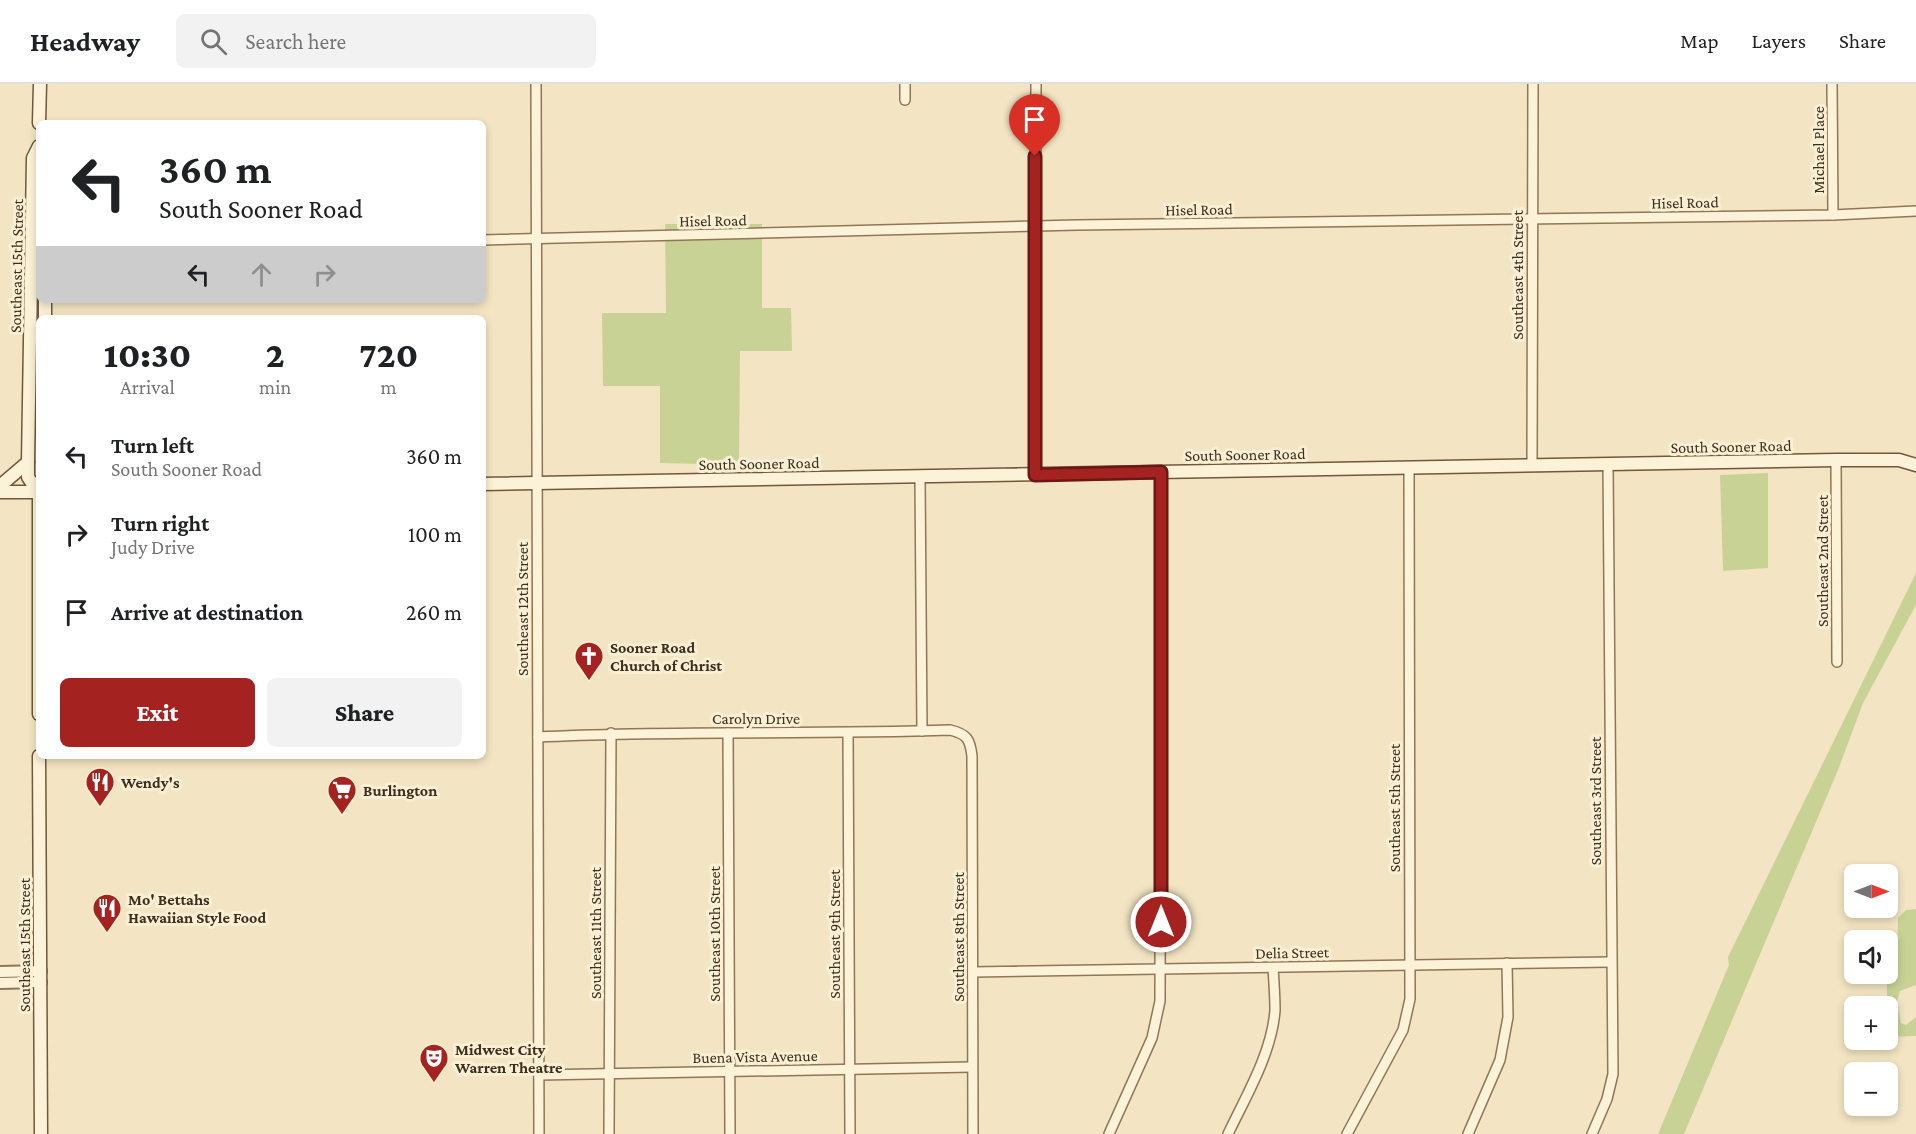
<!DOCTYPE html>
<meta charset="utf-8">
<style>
:root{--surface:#fff;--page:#f2f2f2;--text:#202124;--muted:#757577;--line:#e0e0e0;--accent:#a42321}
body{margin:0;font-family:"Crimson Pro",serif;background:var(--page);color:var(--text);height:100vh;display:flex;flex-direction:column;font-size:22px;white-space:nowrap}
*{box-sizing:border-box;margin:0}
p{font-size:20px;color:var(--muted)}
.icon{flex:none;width:33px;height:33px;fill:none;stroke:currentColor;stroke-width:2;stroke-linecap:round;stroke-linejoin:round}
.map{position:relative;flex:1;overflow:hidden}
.side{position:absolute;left:36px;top:231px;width:450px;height:444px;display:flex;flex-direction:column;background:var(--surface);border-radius:9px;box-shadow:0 3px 9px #0003}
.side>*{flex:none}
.hud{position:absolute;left:36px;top:36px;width:450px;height:183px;border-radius:9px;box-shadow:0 3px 9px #0003;background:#fff;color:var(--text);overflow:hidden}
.needle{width:39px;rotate:90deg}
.controls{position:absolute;left:1844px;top:780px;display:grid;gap:12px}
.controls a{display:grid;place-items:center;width:54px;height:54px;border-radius:9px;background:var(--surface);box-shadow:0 3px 9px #0003;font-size:30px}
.pin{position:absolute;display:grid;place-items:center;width:51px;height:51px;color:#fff;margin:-62px -26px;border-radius:50% 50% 50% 0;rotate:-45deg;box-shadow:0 0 6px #0007}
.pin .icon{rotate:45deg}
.me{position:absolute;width:66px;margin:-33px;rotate:0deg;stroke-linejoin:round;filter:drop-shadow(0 0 4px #0008)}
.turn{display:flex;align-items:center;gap:21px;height:126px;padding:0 24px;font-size:27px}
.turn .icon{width:78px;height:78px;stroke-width:2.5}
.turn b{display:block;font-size:42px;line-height:51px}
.lanes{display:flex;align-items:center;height:57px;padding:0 24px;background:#0003;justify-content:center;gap:30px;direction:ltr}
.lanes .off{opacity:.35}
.eta{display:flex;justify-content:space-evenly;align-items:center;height:102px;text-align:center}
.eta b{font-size:36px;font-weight:800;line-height:42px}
.button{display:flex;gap:12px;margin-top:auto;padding:12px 24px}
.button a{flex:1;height:69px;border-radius:9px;background:var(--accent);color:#fff;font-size:24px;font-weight:800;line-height:69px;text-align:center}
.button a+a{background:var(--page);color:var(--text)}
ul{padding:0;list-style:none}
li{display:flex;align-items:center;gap:18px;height:78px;padding:0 24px}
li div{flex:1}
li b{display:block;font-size:22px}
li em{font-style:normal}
header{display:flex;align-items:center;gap:36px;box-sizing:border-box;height:84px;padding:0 30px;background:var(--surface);border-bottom:2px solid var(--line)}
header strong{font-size:28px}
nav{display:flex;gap:33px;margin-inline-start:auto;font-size:21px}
.search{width:420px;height:54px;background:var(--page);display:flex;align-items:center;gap:15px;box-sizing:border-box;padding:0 21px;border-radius:9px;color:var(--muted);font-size:22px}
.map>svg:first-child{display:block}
.green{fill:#c9d295}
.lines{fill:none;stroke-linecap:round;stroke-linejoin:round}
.minor-casing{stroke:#8f7657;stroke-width:12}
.tertiary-casing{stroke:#8f7657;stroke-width:14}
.secondary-casing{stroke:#71573b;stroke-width:15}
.minor{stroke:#fcf2d7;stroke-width:9}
.tertiary{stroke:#fcf2d7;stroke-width:10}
.secondary{stroke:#fcf2d7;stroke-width:12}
.route-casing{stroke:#6b1715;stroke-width:15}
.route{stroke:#a42321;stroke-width:10}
.labels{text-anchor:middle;stroke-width:6;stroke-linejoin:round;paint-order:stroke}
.street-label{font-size:16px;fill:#3d2e1d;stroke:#f9efd3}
.poi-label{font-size:16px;font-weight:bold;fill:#3d2e1d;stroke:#f9efd3;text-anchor:start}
</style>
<header>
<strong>Headway</strong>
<div class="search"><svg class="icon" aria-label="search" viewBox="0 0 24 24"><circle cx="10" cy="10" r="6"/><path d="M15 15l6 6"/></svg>Search here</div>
<nav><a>Map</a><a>Layers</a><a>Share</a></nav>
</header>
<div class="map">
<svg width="1916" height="1050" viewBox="0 0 1916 1050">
<rect width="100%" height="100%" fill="#f3e5c3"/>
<g class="green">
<polygon points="665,140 762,140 762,224 791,224 792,267 740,267 739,381 660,379 660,302 603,302 602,229 666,229"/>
<polygon points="1768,389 1768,484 1723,487 1720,391"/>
<polygon points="1916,489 1916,521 1863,619 1838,686 1684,1050 1658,1050 1729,881 1728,873"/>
<polygon points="1916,825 1916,901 1900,907 1897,917 1901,939 1906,941 1916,933 1916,952 1887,953 1887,874 1897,873 1898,834 1906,826"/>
</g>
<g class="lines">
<g class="minor-casing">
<g id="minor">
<polyline points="536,0 539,1050"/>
<polyline points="1832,0 1833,131"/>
<polyline points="905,16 905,0"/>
<polyline points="483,156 1077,141 1833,131 1916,127"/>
<polyline points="1836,376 1837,578"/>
<polyline points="1532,382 1533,0"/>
<polyline points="1035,391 1036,0"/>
<polyline points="920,393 922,647"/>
<polyline points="728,649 730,1050"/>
<polyline points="848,649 850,1050"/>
<path d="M538 653C675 646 813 651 950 646 967 650 970 655 972 672L973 1050"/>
<polyline points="973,888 1611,878"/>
<polyline points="539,991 972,983"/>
<polyline points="609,1050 611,649"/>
<polyline points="1109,1050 1152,954 1160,917 1161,389"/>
<path d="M1228 1050C1246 1012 1272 969 1275 926 1275 912 1274 898 1273 884"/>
<polyline points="1347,1050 1403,946 1410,915 1409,383"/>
<polyline points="1468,1050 1500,976 1508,933 1507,879"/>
<polyline points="1592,1050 1607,1015 1613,990 1608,380"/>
</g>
</g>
<g class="tertiary-casing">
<g id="tertiary">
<polyline points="0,888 41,887"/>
<polyline points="0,899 41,898"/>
</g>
</g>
<g class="secondary-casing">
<g id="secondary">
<polyline points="39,39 40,0"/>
<polyline points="45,234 45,216"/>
<polyline points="483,400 1836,376 1899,376 1916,381"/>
<polyline points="0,402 28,378"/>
<polyline points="39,406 39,630"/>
<polyline points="0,408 39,408"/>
<polyline points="38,408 28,393 28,378 33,74 39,62"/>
<polyline points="39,672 41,1050"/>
</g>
</g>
<use href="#minor" class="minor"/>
<use href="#tertiary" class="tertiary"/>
<use href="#secondary" class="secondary"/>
</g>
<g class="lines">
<g class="route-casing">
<polyline id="route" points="1035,72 1035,391 1161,388 1161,838"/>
</g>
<use href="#route" class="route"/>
</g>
<defs>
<g id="church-pin" transform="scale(1.5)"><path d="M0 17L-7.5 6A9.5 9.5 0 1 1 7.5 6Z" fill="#a42321" stroke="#f9efd3"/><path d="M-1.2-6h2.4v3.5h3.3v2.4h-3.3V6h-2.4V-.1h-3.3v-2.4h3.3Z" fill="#fff"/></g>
<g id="restaurant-pin" transform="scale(1.5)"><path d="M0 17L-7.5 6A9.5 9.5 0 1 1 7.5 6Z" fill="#a42321" stroke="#f9efd3"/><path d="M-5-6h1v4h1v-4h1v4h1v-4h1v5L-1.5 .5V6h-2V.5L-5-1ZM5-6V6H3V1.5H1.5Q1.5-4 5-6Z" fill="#fff"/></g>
<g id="supermarket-pin" transform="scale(1.5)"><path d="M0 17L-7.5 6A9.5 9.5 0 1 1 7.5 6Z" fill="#a42321" stroke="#f9efd3"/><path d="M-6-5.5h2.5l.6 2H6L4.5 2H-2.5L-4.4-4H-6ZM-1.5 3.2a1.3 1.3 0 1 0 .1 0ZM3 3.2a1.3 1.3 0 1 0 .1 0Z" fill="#fff"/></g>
<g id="theatre-pin" transform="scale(1.5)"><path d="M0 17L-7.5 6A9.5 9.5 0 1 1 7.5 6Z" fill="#a42321" stroke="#f9efd3"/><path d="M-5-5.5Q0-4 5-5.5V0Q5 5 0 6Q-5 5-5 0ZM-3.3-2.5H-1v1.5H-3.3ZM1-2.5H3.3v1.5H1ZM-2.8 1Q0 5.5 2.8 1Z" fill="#fff"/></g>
</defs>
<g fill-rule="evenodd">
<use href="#church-pin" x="589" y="572"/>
<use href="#restaurant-pin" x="100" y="698"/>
<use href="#supermarket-pin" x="342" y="706"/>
<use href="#restaurant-pin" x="107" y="824"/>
<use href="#theatre-pin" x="434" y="974"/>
</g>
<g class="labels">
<g class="street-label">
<text transform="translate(1818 66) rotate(-90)" y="6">Michael Place</text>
<text transform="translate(1685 118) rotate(-1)" y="6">Hisel Road</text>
<text transform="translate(1199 125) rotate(-1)" y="6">Hisel Road</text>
<text transform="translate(713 136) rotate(-1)" y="6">Hisel Road</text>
<text transform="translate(16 182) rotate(-89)" y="6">Southeast 15th Street</text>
<text transform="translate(1517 191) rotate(-90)" y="6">Southeast 4th Street</text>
<text transform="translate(1731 362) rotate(-1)" y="6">South Sooner Road</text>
<text transform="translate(1245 370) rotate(-1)" y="6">South Sooner Road</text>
<text transform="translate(759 379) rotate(-1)" y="6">South Sooner Road</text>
<text transform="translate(1822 477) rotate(-90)" y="6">Southeast 2nd Street</text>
<text transform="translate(522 525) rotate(-90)" y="6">Southeast 12th Street</text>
<text x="756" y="640">Carolyn Drive</text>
<text transform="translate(1595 717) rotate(-90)" y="6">Southeast 3rd Street</text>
<text transform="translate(1394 724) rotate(-90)" y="6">Southeast 5th Street</text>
<text transform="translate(595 849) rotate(-90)" y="6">Southeast 11th Street</text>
<text transform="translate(714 850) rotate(-90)" y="6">Southeast 10th Street</text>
<text transform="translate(834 850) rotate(-90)" y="6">Southeast 9th Street</text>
<text transform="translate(958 853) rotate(-90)" y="6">Southeast 8th Street</text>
<text transform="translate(24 861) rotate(-90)" y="6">Southeast 15th Street</text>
<text transform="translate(1292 868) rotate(-1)" y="6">Delia Street</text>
<text transform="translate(755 972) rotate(-1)" y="6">Buena Vista Avenue</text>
</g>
<g class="poi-label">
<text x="610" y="569">Sooner Road<tspan x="610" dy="18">Church of Christ</tspan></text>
<text x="121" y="704">Wendy's</text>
<text x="363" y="712">Burlington</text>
<text x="128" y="821">Mo' Bettahs<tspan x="128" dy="18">Hawaiian Style Food</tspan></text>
<text x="455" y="971">Midwest City<tspan x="455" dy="18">Warren Theatre</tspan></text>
</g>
</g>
</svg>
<div class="controls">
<a><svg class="needle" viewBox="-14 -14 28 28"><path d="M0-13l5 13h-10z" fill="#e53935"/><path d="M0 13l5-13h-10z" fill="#757577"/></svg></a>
<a><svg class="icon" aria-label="sound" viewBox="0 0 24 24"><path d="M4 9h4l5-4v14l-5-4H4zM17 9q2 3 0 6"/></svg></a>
<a>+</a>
<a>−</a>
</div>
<div class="pin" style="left:1035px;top:72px;background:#d93025"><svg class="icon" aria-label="arrive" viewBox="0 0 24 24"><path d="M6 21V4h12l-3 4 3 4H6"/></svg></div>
<svg class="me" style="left:1161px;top:838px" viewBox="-20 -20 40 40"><circle r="17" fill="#a42321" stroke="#fff" stroke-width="3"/><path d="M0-11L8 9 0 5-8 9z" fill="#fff"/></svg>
<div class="hud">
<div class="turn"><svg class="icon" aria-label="left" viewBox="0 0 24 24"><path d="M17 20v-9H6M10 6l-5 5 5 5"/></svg><div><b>360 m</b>South Sooner Road</div></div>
<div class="lanes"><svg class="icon" aria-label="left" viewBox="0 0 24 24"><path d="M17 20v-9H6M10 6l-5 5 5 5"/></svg><svg class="icon off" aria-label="ahead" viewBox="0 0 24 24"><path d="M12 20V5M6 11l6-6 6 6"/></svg><svg class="icon off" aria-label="right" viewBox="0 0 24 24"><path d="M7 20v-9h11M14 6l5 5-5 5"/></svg></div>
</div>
<section class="side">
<div class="eta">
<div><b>10:30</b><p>Arrival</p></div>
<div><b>2</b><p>min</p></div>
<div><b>720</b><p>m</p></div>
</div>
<ul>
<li><svg class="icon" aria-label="left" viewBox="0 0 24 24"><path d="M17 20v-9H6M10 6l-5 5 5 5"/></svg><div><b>Turn left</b><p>South Sooner Road</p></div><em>360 m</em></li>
<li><svg class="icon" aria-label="right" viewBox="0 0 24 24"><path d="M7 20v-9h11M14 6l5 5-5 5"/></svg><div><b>Turn right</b><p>Judy Drive</p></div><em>100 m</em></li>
<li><svg class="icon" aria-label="arrive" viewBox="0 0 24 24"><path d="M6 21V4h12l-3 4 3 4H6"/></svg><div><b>Arrive at destination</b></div><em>260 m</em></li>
</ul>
<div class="button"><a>Exit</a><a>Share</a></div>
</section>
</div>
